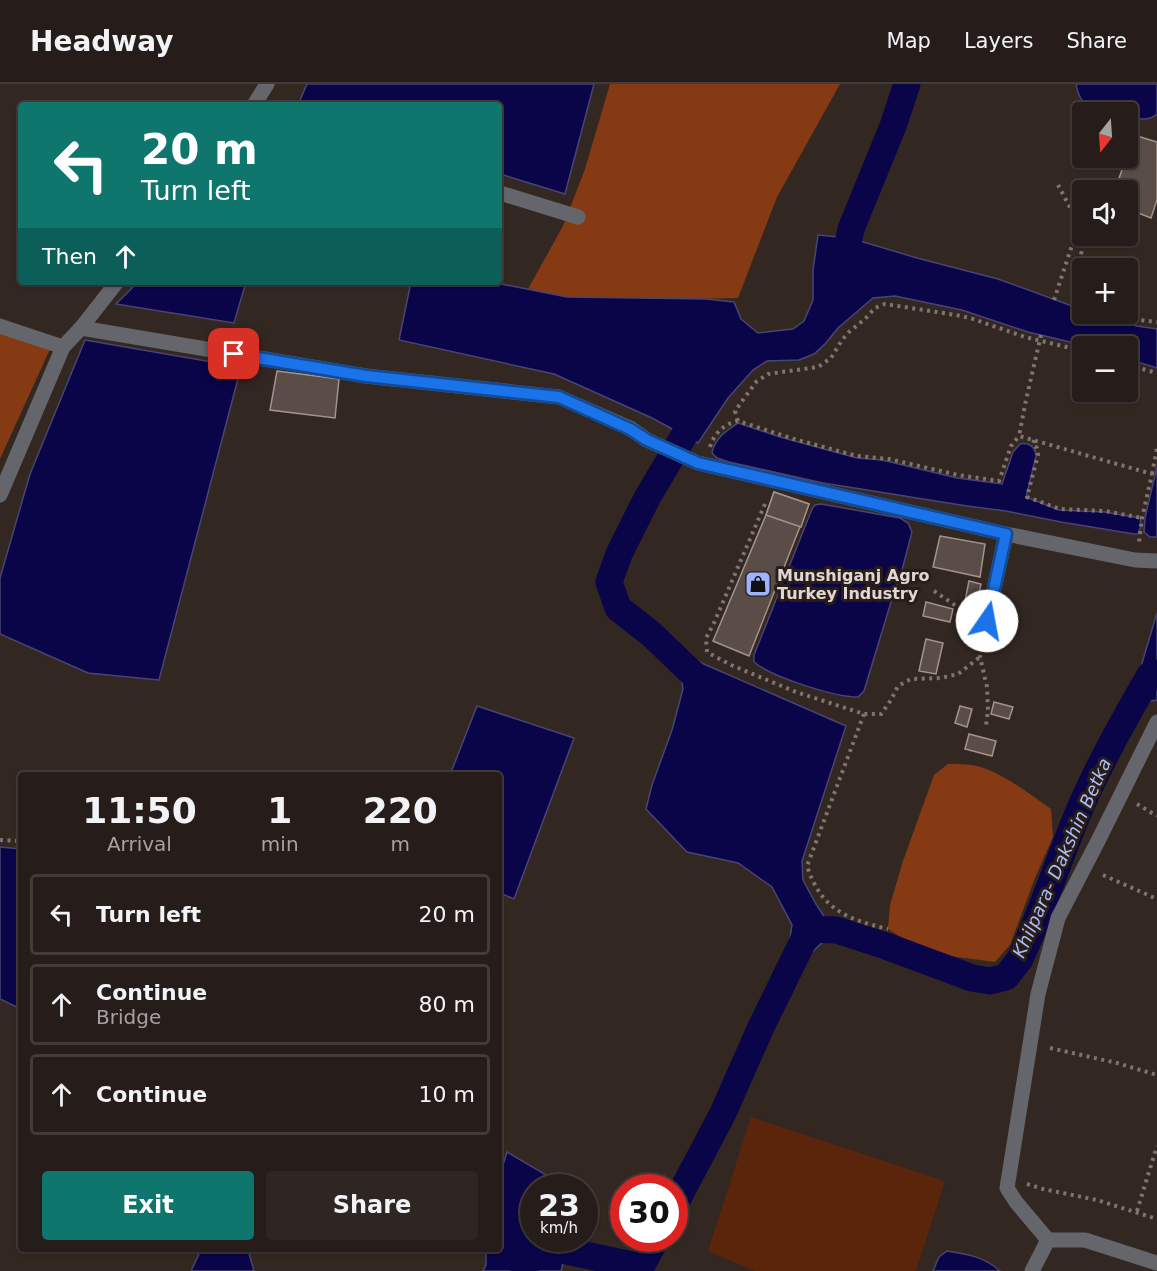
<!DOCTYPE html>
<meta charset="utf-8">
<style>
:root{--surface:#261d1a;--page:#2e2623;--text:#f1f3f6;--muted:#a4a2a2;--line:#423b39;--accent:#0f766e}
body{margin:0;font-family:"DejaVu Sans",sans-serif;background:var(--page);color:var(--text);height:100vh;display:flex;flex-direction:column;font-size:22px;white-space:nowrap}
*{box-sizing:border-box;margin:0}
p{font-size:20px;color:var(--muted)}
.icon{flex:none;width:33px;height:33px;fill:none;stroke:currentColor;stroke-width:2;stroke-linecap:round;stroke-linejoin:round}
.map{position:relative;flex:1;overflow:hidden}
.panel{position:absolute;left:18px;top:688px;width:484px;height:480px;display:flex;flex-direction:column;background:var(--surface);border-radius:6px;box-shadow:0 2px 4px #0004,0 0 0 2px var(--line)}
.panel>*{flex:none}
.hud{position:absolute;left:18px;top:18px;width:484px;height:183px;border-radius:6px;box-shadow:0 2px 4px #0004,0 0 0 2px var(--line);background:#0f766e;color:#fff;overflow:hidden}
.needle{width:39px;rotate:197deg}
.controls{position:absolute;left:1072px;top:18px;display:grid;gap:12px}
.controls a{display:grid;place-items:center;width:66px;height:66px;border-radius:6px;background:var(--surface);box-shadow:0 2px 4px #0004,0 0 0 2px var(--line);font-size:30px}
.speed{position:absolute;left:520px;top:1090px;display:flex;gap:12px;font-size:30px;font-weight:700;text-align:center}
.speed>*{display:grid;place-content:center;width:78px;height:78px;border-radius:50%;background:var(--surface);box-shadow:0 2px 4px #0004,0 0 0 2px var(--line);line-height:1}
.speed small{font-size:15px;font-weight:400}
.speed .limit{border:9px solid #d22;background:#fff;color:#111}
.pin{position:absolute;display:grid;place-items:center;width:51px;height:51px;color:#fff;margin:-26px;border-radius:12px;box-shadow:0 3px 9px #0006}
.me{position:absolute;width:66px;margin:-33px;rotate:12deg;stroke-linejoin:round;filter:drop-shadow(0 0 4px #0008)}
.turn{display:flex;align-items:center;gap:21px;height:126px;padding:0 24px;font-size:27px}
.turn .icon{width:78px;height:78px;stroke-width:2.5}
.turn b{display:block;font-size:42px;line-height:51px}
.then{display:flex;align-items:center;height:57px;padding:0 24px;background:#0003;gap:12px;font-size:22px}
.eta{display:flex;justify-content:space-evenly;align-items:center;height:102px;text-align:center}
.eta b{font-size:36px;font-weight:700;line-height:42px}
.button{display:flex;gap:12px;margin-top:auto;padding:12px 24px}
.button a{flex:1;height:69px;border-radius:6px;background:var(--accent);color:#fff;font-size:24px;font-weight:700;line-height:69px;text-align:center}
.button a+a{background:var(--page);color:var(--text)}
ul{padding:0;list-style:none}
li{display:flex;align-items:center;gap:18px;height:81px;margin:0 12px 9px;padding:0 12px;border:3px solid var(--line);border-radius:6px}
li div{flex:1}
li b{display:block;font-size:22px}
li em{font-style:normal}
header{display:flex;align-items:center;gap:36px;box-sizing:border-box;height:84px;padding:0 30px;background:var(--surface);border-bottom:2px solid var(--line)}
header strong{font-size:28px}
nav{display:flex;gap:33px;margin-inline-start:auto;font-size:21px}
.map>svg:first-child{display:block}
.green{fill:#5a250b}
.forest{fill:#863a14}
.water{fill:#090548;stroke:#4a4472;stroke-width:1.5}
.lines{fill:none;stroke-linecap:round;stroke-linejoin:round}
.canal{stroke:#090548;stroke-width:27}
.building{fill:#5a4c46;stroke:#a3938d;stroke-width:1.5}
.path{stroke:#7f7470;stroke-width:4;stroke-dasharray:3 4.5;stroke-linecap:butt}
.minor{stroke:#64666c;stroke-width:15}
.tertiary{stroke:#64666c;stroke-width:15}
.route-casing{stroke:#114b97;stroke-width:15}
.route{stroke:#1a73e8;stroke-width:10}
.labels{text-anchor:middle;stroke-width:6;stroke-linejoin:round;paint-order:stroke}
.poi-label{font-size:16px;font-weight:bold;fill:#e0d7d4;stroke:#291d18;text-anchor:start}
.water-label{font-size:18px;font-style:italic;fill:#acbdf9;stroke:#291d18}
</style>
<header>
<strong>Headway</strong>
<nav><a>Map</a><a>Layers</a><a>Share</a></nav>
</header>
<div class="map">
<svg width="1157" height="1187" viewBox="0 0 1157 1187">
<rect width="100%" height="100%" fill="#332722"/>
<polygon class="green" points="751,1033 945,1097 916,1187 755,1187 708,1167"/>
<g class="forest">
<polygon points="610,0 840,0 777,113 738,214 685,215 567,213 528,205 563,142 585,85"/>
<polygon points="0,248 50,265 0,375"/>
<path d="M948 680C956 680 964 680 972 681 997 685 1030 710 1051 725L1053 753 1035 794 1010 861 995 878 950 872 907 857 888 845 890 821 903 777 934 691Z"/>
</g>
<g class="water">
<polygon points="307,0 594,0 565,110 500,90 500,21 298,21"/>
<path d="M1076 0H1157V30C1150 37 1137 35 1128 34V28C1120 28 1106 30 1099 28 1085 25 1078 13 1076 0Z"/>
<polygon points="818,151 850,154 917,174 998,195 1083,226 1083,230 1093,230 1137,242 1157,245 1157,284 1128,275 1128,262 1087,262 1028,248 962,226 895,212 873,214 838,244 825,260 814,270 799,276 767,277 753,286 728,314 698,359 652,334 554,290 399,256 411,198 491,198 567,213 706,215 734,218 741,235 758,249 793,245 804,237 813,216 813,186"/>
<polygon points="138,198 246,198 234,239 116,220"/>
<polygon points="85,256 241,283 159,596 88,589 0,550 0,494 30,390"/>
<path d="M738 339 780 353 857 374 882 376 957 394 1002 400 1013 368 1020 360C1029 358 1035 363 1036 372L1026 413 1059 426 1105 428 1140 434 1141 442 1138 450H1134L1061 438 1006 427 967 422 823 399 729 378 717 374 712 369C715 354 726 347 738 339Z"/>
<polygon points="1157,383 1157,453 1150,453 1144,448 1145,434"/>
<path d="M821 420 900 434 908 439 912 448 902 486 891 518 864 607 858 613C834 613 772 593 754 578V571L812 425 815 421Z"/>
<polygon points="1157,529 1157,616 1145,618 1132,629 1127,625 1133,609"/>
<polygon points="670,560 697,577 846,642 802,777 803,796 816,820 825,834 838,841 838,852 824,857 796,883 787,875 792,841 772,803 738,779 687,768 646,725 652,701 672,646 683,605 681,592 663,567"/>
<polygon points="477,622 574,654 514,815 500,809 500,692 450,691"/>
<polygon points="0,763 21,765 21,925 0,915"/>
<polygon points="507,1068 553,1095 558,1104 534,1104 534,1155 569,1155 561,1187 483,1187 486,1181 486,1166 500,1166 500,1091"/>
<polygon points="201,1166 248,1166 254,1187 191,1187"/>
<path d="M947 1167C967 1170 985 1173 1000 1187H933L939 1173Z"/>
</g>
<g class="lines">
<g class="canal">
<polyline points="842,188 851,145 893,42 907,0"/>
<polyline points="693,590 650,549 618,524 609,498 619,470 647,414 702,321"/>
<path d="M675 1120 723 1029 761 943 809 845 836 846 886 862 972 894 990 897 1006 893 1020 875C1041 829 1057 781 1076 734 1096 685 1123 637 1150 591L1157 589"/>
<polyline points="524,1187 534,1160 641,1183 656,1155"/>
</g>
</g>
<g class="building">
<polygon points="1134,51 1157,58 1157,116 1151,134 1128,125 1128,106 1115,106 1126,74 1128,74 1128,68"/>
<polygon points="277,287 339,295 335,334 270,326"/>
<polygon points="774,408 809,420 749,572 713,557 766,431"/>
<polygon points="774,408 809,420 801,443 766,431"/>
<polygon points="940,452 985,460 980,493 933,483"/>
<polygon points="969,497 981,500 977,520 965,517"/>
<polygon points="926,518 953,525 950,538 923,532"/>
<polygon points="926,555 943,559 936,590 919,587"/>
<polygon points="994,618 1013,623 1009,635 991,630"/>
<polygon points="960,622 972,625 967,643 955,639"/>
<polygon points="969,650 996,657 992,672 965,665"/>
</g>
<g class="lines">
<g class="path">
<polyline points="1077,146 1083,163 1079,177 1079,205 1083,208"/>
<polyline points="1054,216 1077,146 1073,129 1058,101"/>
<polyline points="1120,230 1131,235 1157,238"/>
<polyline points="1041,251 1026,316 1019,352 1152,390 1142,434 1139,458"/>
<polyline points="1128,281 1157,289"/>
<polyline points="738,337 735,327 756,298 768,290 818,283 831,274 842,256 849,248 865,235 875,224 885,220 956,231 970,234 1025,253 1083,267"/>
<polyline points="1034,356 1033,361 1037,364 1038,371 1027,413 1060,425 1105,427 1142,434"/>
<path d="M710 363C714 350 723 340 738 337L794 355 857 372 889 375 958 391 999 397 1011 362 1019 352"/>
<polyline points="1152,390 1157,364"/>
<polyline points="765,420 714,539 706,554 707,568 731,581 796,608 864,630 881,630 891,616 898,602 911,595 941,594 958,590 980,573"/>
<polyline points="934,507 968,530"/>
<polyline points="982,556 980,573 987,603 988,626 986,642"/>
<path d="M864 630 807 782C821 825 846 835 888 845"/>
<polyline points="1137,720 1157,732"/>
<polyline points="0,756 21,757"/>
<polyline points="1103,791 1157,815"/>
<polyline points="1050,964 1117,979 1157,991"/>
<polyline points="1027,1100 1043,1105 1097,1116 1157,1135"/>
<polyline points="1137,1127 1157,1062"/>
</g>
<g class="minor">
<polyline points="500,109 578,133"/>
<polyline points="0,242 63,263"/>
<polyline points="81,244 366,292 559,313 630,344 647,356 698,379 1006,450 1135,476 1157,477"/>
<polyline points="987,537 1006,450"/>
<polyline points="1048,1156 1085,1156 1157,1179"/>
<polyline points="1032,1187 1048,1156 1016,1118 1007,1104 1038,910 1058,834 1099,755 1157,638"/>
</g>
<g class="tertiary">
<polyline points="254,21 267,0"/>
<polyline points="0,411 63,263 81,244 117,198"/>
</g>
</g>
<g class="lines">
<g class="route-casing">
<polyline id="route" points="234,270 366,292 559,313 630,345 647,356 698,379 1006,450 987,537"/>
</g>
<use href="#route" class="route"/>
</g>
<defs>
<g id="shop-square" transform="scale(1.35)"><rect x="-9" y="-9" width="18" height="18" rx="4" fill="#9fb3fd" stroke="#291d18"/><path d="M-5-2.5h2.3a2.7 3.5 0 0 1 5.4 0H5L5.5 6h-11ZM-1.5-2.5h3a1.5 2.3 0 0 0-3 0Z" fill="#111"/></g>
</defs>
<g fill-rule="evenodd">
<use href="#shop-square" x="758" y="500"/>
</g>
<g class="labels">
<g class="poi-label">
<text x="777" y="497">Munshiganj Agro<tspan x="777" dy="18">Turkey Industry</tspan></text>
</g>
<g class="water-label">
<text transform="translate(1062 774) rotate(-66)" y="6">Khilpara- Dakshin Betka</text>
</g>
</g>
</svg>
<div class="controls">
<a><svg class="needle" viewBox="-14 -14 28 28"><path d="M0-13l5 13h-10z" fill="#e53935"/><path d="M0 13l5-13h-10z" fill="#a4a2a2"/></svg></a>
<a><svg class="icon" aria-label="sound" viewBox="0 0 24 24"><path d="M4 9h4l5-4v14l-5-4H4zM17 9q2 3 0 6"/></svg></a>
<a>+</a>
<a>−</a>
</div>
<div class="speed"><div>23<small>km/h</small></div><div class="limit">30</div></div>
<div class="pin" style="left:234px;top:270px;background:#d93025"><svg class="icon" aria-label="arrive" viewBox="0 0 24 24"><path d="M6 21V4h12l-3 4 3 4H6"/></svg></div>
<svg class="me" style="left:987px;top:537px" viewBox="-20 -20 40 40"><circle r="19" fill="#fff"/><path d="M0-13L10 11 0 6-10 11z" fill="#1a73e8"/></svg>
<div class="hud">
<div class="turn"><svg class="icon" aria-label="left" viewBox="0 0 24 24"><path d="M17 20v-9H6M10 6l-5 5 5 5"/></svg><div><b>20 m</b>Turn left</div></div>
<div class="then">Then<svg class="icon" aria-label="ahead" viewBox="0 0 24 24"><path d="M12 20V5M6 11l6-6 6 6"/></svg></div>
</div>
<section class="panel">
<div class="eta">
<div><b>11:50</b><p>Arrival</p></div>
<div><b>1</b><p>min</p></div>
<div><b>220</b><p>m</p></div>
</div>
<ul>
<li><svg class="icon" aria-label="left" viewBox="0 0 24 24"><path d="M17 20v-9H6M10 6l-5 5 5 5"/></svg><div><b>Turn left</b></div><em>20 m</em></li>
<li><svg class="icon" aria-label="ahead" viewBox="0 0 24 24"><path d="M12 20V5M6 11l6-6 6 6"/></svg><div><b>Continue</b><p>Bridge</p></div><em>80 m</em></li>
<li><svg class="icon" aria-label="ahead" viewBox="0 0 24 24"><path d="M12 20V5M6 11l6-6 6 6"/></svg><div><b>Continue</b></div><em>10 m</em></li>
</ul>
<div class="button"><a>Exit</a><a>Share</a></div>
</section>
</div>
